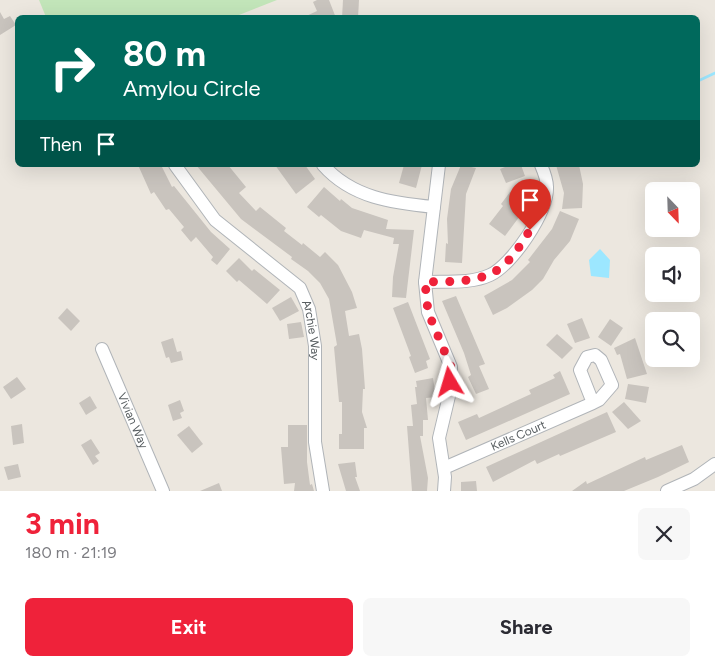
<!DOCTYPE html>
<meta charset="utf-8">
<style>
:root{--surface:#fff;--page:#f7f7f7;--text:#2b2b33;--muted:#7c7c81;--accent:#ef223a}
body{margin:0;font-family:Figtree,sans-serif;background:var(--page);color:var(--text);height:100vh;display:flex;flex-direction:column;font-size:19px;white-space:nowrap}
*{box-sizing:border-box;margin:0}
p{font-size:16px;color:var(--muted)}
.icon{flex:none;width:28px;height:28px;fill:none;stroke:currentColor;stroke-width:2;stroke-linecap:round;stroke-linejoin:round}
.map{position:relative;height:491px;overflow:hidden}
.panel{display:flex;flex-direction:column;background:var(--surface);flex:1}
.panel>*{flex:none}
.top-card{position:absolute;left:15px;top:15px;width:685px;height:152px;border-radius:8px;box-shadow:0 5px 20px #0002;background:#00695c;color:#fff;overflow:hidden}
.needle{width:32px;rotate:157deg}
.buttons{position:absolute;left:645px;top:182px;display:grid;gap:10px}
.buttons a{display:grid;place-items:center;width:55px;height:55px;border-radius:8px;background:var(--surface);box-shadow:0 5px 20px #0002;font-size:25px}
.pin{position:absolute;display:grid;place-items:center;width:42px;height:42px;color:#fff;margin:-51px -21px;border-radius:50% 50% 50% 0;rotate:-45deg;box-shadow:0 0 5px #0007}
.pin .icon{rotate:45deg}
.me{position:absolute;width:55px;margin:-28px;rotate:353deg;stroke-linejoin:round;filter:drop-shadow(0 0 4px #0008)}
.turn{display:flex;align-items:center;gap:18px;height:105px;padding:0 25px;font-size:22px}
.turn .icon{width:65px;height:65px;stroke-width:2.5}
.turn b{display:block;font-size:35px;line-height:42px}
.then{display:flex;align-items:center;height:48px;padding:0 25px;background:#0003;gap:10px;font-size:19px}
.round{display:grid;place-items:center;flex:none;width:52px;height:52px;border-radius:8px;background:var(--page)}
.head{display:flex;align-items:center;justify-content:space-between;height:85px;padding:0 25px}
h1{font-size:30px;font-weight:700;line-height:38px;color:var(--accent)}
.button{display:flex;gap:10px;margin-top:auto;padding:10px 25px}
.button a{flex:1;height:58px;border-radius:8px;background:var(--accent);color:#fff;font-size:20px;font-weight:700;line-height:58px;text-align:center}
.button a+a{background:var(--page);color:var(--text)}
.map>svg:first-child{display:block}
.green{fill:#c2e5b9}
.water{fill:#9ce7ff}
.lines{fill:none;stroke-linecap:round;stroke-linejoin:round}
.stream{stroke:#9ce7ff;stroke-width:2.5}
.building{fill:#c9c4be}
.minor-casing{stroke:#b0b4b8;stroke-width:14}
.minor{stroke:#fff;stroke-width:12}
.route{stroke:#ef223a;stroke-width:9;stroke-dasharray:0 16.2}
.labels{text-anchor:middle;stroke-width:4;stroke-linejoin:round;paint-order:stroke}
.street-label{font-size:12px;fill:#585e61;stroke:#fff}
</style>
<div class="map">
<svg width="715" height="491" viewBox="0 0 715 491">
<rect width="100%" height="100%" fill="#ece7df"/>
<polygon class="green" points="39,0 277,0 234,17 46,17"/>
<polygon class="water" points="600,249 610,260 609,278 591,276 589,260"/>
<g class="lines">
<polyline class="stream" points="698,81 715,73"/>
</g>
<g class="building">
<polygon points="317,0 329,0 336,18 302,18 317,11 313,2"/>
<polygon points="343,0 359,0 358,18 342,18"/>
<polygon points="0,12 4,19 10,16 16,25 0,35"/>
<polygon points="138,165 161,165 172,187 174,186 211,232 230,249 217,265 211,260 213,257 196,237 191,242 181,230 184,227 169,209 166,210 154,192 151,194"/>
<polygon points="196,165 228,165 246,187 239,193 256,211 260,207 286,228 284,231 302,245 303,243 320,257 325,252 338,265 352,292 357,308 345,311 349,336 359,334 362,349 365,389 363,389 362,412 367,428 364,428 364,449 339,449 339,434 342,434 342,402 339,402 334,347 337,345 329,299 320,283 308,271 291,259 292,257 241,219"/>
<polygon points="275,165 305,165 315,179 296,194"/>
<polygon points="404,165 422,165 416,188 399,183"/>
<polygon points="461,165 476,168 466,194 462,263 445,262 446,243 448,244 447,219 451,189"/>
<polygon points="510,165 521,165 525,176 506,183 500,169"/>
<polygon points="556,165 579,165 583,184 582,208 562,209 564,193"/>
<polygon points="324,187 340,201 341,199 352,208 388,220 386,229 414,230 406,298 392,297 393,277 399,244 393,244 394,238 364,230 361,238 341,231 321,215 319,217 307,207"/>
<polygon points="510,192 528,205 505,236 489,224 503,206 501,204"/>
<polygon points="560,211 579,219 570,241 554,260 543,279 532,290 507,308 493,315 484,296 512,280 530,262 528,260 552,229"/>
<polygon points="239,258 252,271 254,269 280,290 267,304 239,280 237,282 226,271"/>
<polygon points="456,296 485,364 479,366 489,389 476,394 468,377 471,375 464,353 442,301"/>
<polygon points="291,297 299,311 280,321 272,308"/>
<polygon points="408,302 430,359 426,361 428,368 415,373 409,357 411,356 393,308"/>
<polygon points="67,308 80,321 71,331 58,318"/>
<polygon points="582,318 590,338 575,343 567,324"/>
<polygon points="610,319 623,328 611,346 598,337"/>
<polygon points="301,322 304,337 289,339 287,324"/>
<polygon points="557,334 573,348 562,359 546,345"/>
<polygon points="173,338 177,352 181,351 183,360 171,363 169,357 166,358 161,342"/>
<polygon points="635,338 647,374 627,379 620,354 617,355 614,348"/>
<polygon points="560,371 570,394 466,440 458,422 477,414 479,418 531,394 529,390 555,378 553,375"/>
<polygon points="17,377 26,389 11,399 3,387"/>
<polygon points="433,378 436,397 426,398 428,420 423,420 423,436 420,436 428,478 427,491 412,491 407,426 413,426 411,405 417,404 415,387 417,387 416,381"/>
<polygon points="628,384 649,387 646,403 625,399"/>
<polygon points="90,396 97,408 86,415 79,403"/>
<polygon points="180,400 184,411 180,413 182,418 173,421 168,405"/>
<polygon points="624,402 641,421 628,429 612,412"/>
<polygon points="607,412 616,432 560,456 559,454 537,464 535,460 493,482 486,467"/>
<polygon points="22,424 24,443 13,445 11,426"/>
<polygon points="288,425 307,425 307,462 310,485 312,484 314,491 294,491 295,483 284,484 281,447 288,447"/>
<polygon points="189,426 203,444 192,453 177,435"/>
<polygon points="91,439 100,453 95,456 99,461 93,465 81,445"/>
<polygon points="682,445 689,462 658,477 624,491 572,491 586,481 587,484 645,457 646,460"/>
<polygon points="355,462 357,477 355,477 360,491 346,491 338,464"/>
<polygon points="18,464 21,477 8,480 4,467"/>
<polygon points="476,481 477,491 461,491 461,482"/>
<polygon points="219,483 222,491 200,491"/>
</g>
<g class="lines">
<g class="minor-casing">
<g id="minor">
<path id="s1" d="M175 165 215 220 300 288 309 309 315 346V442L323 491"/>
<path d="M323 165C352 198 393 203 434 207"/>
<polyline points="439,165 425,282 428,312 451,367 449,396 439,438 445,477 444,491"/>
<path d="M425 282C445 281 471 284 490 275 512 265 548 212 547 187 547 180 544 172 541 165"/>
<path id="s2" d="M102 349 163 491"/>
<path id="s3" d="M444 468 593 403 599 400 612 385 601 360 595 355 587 357 580 370 593 403"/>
<polyline points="667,491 694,479 715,464"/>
</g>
</g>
<use href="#minor" class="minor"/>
</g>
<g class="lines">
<path class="route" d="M450 382 451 367 428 312 425 282C453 281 486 284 507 262 516 253 523 241 530 230"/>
</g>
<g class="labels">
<g class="street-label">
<text dy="4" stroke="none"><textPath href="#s1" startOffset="221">Archie Way</textPath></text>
<text dy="4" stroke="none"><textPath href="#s2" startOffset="78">Vivian Way</textPath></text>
<text dy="4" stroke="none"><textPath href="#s3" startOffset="81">Kells Court</textPath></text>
</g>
</g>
</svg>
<div class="buttons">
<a><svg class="needle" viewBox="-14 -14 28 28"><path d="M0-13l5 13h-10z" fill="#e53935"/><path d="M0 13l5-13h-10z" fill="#7c7c81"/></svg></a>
<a><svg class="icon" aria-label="sound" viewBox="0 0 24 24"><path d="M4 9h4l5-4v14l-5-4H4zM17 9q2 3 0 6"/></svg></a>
<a><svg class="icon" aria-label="search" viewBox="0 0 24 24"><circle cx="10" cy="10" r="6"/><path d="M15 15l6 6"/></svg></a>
</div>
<div class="pin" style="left:530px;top:230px;background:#d93025"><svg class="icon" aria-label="arrive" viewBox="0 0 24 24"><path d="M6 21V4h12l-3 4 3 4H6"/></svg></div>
<svg class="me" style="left:450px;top:382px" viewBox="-20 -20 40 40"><path d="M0-17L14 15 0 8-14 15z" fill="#ef223a" stroke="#fff" stroke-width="4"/></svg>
<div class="top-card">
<div class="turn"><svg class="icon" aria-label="right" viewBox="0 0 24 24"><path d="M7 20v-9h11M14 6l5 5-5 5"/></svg><div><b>80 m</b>Amylou Circle</div></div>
<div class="then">Then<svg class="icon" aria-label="arrive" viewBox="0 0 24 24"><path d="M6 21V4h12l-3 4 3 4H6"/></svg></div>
</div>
</div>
<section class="panel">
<div class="head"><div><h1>3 min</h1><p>180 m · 21:19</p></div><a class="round"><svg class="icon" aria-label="close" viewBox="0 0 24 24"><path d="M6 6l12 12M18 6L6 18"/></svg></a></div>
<div class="button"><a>Exit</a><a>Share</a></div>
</section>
